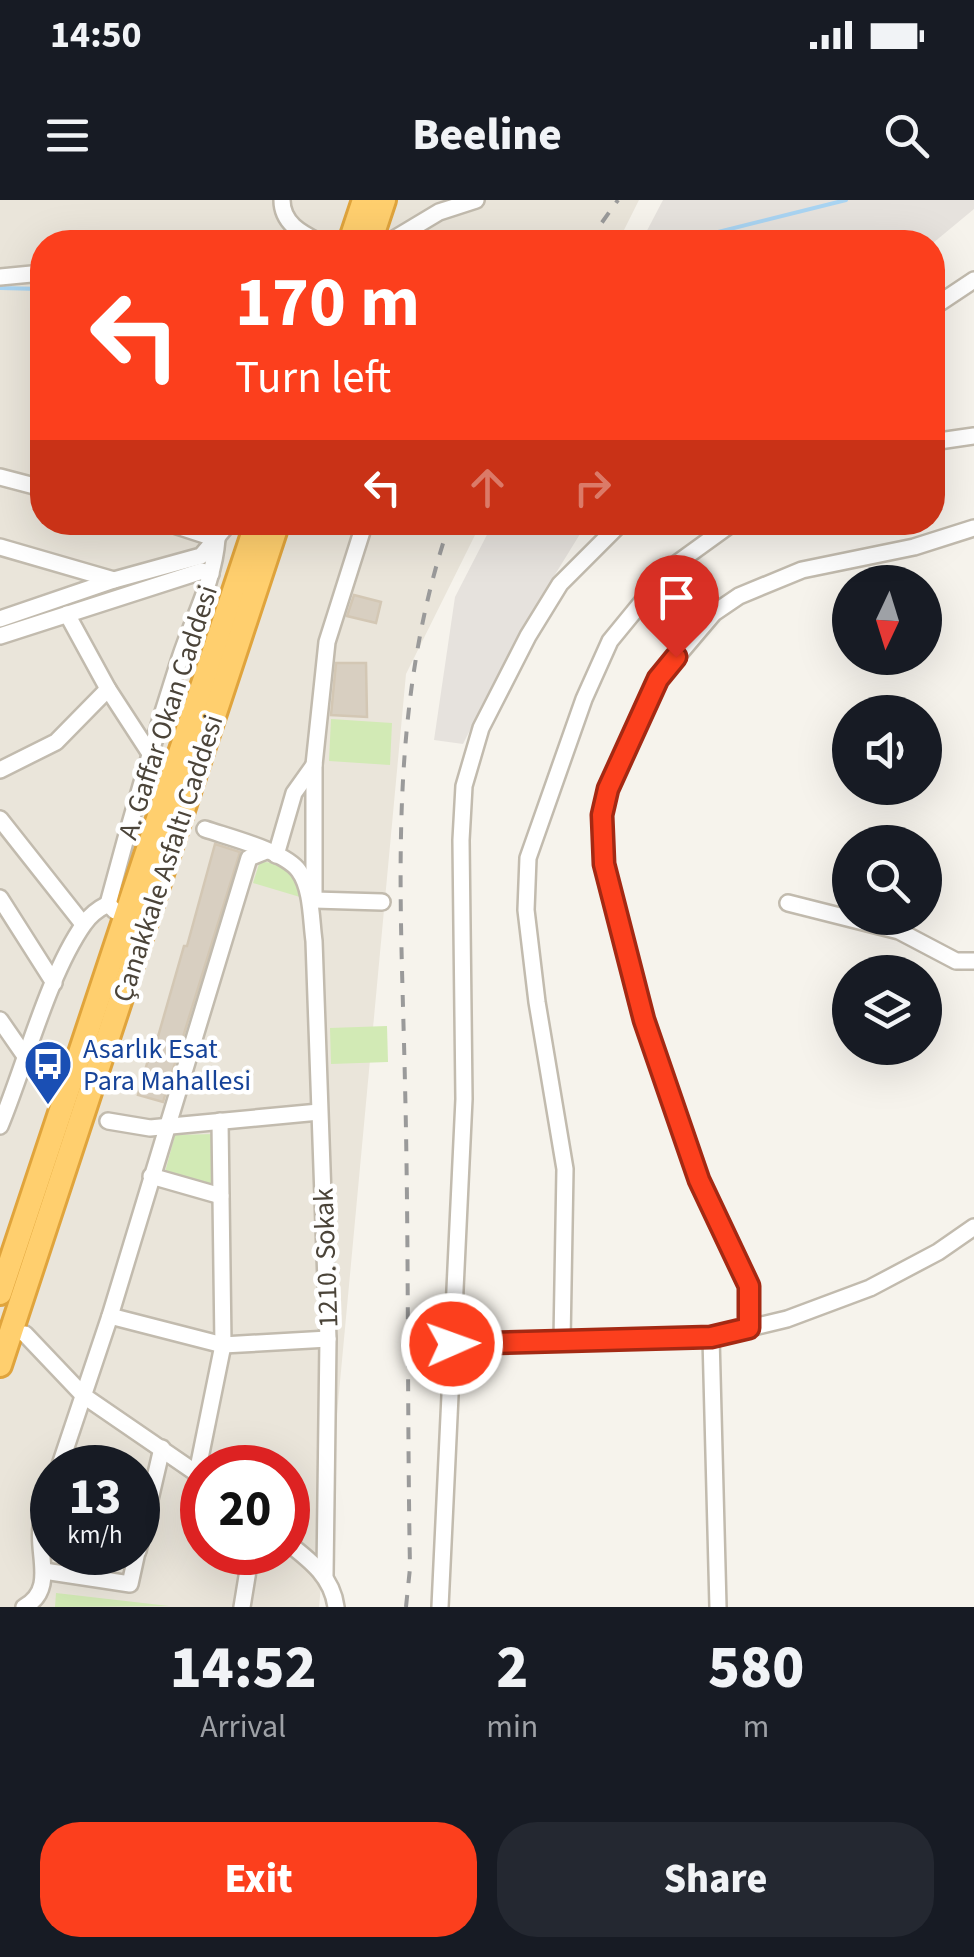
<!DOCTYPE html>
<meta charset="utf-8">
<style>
:root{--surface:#171b24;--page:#242831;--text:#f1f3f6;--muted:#9ea1a6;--accent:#fc3f1d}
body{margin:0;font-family:"Source Sans 3",sans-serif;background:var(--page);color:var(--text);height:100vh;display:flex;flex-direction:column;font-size:38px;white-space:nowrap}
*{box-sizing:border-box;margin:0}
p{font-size:32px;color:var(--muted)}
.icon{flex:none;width:55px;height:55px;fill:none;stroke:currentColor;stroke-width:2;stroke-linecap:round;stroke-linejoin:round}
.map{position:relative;height:1407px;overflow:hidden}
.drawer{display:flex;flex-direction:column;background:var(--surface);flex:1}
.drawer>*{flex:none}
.banner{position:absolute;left:30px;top:30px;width:915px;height:305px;border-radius:40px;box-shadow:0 10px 40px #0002;background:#fc3f1d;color:#fff;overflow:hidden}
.needle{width:65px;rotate:184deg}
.fabs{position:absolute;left:832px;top:365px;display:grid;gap:20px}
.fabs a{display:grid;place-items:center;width:110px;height:110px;border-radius:50%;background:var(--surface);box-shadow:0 10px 40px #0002;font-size:50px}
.speed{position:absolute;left:30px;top:1245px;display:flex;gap:20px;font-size:50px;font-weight:700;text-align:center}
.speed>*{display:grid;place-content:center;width:130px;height:130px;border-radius:50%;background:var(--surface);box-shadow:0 10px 40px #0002;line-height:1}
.speed small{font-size:25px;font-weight:400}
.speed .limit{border:15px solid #d22;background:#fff;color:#111}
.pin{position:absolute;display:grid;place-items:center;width:85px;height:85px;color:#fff;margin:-102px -42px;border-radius:50% 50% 50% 0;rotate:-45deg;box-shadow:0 0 10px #0007}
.pin .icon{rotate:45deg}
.me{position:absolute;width:110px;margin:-55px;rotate:88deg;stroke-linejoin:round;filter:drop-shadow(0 0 8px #0008)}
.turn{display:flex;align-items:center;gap:35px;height:210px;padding:0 40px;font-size:45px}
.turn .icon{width:130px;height:130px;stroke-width:2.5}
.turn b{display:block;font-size:70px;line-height:85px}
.lanes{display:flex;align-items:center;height:95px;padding:0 40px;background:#0003;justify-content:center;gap:50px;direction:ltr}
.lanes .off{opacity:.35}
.eta{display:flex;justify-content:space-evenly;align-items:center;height:170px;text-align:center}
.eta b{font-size:60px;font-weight:800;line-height:70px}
.primary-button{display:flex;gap:20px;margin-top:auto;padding:20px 40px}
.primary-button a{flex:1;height:115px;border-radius:40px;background:var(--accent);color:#fff;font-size:40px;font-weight:800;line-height:115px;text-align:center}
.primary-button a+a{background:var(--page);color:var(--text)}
.status{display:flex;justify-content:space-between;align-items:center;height:70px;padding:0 50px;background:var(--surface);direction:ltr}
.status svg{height:28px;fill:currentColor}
header{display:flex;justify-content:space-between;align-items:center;height:130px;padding:0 40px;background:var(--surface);font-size:45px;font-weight:800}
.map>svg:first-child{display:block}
.residential{fill:#eae5da;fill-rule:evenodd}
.industrial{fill:#e6e2dd}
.green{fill:#d2eab5}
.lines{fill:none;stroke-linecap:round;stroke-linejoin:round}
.stream{stroke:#a9d4f2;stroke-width:4}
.building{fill:#d8cfc1;stroke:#d3c7b4;stroke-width:2.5}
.minor-casing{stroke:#c2bbae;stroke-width:20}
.highway-casing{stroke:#e0a43c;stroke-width:28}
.minor{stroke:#fff;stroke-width:15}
.highway{stroke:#ffcf6e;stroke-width:22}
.rail{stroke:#9a9a9a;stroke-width:4;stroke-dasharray:12 12;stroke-linecap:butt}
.route-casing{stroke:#a42913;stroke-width:25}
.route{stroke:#fc3f1d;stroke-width:18}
.labels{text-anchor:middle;stroke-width:9;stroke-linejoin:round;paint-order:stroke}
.street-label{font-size:28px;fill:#4b4439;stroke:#fff}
.transit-label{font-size:28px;fill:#164399;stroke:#fff;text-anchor:start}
</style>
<div class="status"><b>14:50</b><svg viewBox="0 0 49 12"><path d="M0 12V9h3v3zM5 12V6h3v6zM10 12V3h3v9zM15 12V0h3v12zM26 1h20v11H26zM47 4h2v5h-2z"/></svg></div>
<header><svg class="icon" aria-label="menu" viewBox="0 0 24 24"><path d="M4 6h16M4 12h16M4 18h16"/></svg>Beeline<svg class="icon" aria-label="search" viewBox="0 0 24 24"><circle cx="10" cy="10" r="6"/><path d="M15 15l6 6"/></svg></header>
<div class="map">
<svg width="974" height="1407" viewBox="0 0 974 1407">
<rect width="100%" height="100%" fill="#f6f3ec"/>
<path class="residential" d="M0 0H639L618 42H42V322L481 323 406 474 319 1407H0ZM52 1268H138V1352H52ZM202 1268H288V1352H202Z"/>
<g class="industrial">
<polygon points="663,0 974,0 974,9 933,43 641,42"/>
<polygon points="493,323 594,323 580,334 519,433 463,544 434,540 455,397"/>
</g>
<g class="green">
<polygon points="331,519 392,523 390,565 329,561"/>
<polygon points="264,662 285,664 300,684 300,697 253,683 259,664"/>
<polygon points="387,826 388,862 331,864 330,828"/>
<polygon points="215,934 216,986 165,972 175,935"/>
<polygon points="56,1393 169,1406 55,1407"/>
</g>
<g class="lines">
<g class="stream">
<polyline points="678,42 846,0"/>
<polyline points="0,88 42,89"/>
</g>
</g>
<g class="building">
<polygon points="354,395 381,402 376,423 347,416"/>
<polygon points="336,463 366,463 367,517 331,515"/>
<polygon points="215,644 240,652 163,902 138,895 150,853 153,854 184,746 187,746"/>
</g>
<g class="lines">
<g class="minor-casing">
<g id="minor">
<path d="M282 0C282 23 301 33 319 42"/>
<polyline points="389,42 439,12 476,0"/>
<polyline points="0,77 42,73"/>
<polyline points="932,108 974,80"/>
<polyline points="932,242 974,236"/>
<polyline points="0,277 42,288"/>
<polyline points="165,322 217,339"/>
<polyline points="0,347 114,380"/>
<polyline points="67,414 108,489 149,552"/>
<polyline points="0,419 114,380 201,356 230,322"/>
<polyline points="0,436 202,371 211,374"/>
<polyline points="0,570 56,542 108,489"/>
<polyline points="0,619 83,724"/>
<path d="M205 629C228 637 285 651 299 671 312 689 311 720 314 741L328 1139 325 1375"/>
<polyline points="276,655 294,593 314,565"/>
<polyline points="314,697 314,565 327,442 365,322"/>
<polyline points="0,698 54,783"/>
<polyline points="314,700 382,702"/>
<polyline points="788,703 899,731 956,761 974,761"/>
<path d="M108 704C130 621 154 539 180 458 193 418 214 381 217 339"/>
<polyline points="0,820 27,859"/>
<polyline points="108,921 150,928 319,912"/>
<path d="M0 926C25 866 48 775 84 724 90 715 98 709 108 704L115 711"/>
<polyline points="151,976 221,996"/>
<polyline points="110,1116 223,1145 328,1139"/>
<polyline points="749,1128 749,1086 699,979 643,820 604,664 602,615 608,589 658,479 714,413 739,396 802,370 914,347 974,328"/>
<polyline points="25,1134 84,1196 202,1277"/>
<polyline points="711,1137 718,1407"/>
<polyline points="562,1141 565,969 537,802 526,710 528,658 584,499 610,441 669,369 734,322"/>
<polyline points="453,1144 711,1137 787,1119 870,1088 938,1052 974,1027"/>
<polyline points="59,1268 110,1116 249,658 266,651"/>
<polyline points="197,1273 223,1145 220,921"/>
<path d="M288 1343C311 1361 332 1377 336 1407"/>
<polyline points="138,1351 162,1248"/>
<polyline points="44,1371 130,1384 137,1352"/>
<path d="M24 1407C56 1390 37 1355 41 1327 43 1314 49 1300 52 1288"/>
<polyline points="242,1407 251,1352"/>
<polyline points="440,1407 464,899 461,640 464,586 481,528 528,436 560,384 622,322"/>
</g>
</g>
<g class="highway-casing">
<g id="highway">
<polyline points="350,42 364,0"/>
<polyline points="370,42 384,0"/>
<polyline points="0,1093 257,322"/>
<polyline points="0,1165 278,322"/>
</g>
</g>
<use href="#minor" class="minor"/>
<use href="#highway" class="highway"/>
<g class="rail">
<polyline points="588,42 618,0"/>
<path d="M406 1407 410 1368C407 1207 409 1046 405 884 401 692 386 509 450 322"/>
</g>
</g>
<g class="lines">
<g class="route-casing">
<polyline id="route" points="452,1144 711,1137 749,1128 749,1086 699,980 644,820 604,664 602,615 608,589 658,479 676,457"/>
</g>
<use href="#route" class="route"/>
</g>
<defs>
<g id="bus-pin" transform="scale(2.5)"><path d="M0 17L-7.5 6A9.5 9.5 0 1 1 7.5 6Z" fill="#1a4fb4" stroke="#fff"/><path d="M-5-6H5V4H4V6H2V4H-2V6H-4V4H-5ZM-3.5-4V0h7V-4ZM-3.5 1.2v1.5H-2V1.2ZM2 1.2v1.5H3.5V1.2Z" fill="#fff"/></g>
</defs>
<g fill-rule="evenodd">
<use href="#bus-pin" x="48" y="864"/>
</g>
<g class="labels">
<g class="street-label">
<text transform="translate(167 512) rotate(-72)" y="10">A. Gaffar Okan Caddesi</text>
<text transform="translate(167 658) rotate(-72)" y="10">Çanakkale Asfaltı Caddesi</text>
<text transform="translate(325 1058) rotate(-92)" y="10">1210. Sokak</text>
</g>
<g class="transit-label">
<text x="83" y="858">Asarlık Esat<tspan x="83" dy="32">Para Mahallesi</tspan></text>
</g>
</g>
</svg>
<div class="fabs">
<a><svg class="needle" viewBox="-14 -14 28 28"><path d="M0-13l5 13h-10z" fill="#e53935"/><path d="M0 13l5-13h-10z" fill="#9ea1a6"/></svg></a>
<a><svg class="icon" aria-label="sound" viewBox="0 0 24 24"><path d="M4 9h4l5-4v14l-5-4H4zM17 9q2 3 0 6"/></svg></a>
<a><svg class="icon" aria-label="search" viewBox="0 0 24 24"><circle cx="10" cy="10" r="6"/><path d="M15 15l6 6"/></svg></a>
<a><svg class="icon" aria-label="layers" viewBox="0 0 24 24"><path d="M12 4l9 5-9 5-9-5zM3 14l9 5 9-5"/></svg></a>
</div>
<div class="speed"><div>13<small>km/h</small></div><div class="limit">20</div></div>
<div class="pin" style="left:676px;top:457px;background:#d93025"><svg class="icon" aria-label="arrive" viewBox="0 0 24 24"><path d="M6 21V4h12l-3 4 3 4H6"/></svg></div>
<svg class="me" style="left:452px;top:1144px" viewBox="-20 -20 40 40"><circle r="17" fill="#fc3f1d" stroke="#fff" stroke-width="3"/><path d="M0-11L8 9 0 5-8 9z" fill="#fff"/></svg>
<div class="banner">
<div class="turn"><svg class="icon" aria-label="left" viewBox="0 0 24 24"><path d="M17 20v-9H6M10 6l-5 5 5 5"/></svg><div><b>170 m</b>Turn left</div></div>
<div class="lanes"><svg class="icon" aria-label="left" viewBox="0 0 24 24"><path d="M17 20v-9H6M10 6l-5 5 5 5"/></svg><svg class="icon off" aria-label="ahead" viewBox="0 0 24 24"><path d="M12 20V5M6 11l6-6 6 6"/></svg><svg class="icon off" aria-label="right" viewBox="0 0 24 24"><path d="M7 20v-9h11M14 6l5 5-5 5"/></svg></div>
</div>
</div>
<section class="drawer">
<div class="eta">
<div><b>14:52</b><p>Arrival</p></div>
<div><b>2</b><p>min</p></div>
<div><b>580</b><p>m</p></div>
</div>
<div class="primary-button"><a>Exit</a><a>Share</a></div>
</section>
